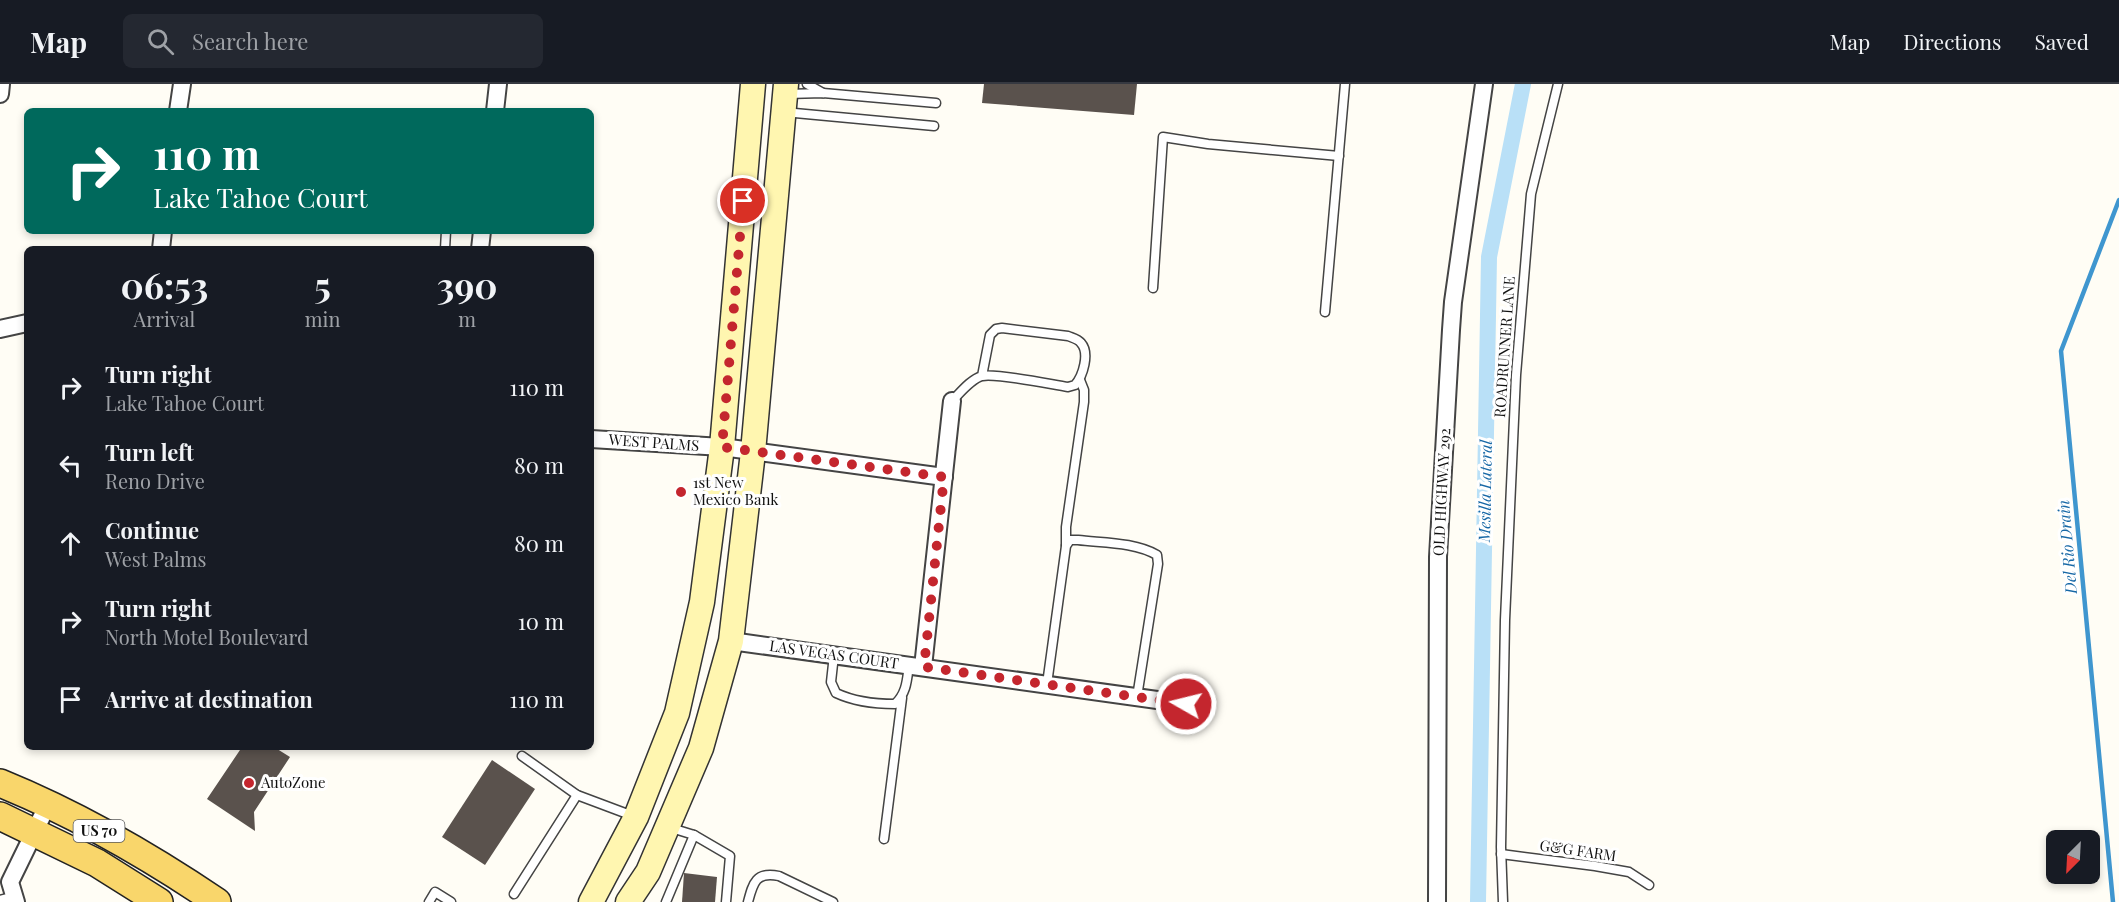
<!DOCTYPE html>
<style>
:root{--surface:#171b24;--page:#242831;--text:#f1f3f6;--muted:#9ea1a6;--line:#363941}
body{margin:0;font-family:"Playfair Display",serif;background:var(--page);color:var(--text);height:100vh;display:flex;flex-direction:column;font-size:22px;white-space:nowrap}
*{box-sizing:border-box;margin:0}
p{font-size:20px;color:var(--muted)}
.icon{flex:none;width:33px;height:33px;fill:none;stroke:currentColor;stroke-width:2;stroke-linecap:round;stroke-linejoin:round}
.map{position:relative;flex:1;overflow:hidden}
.sheet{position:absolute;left:24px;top:162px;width:570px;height:504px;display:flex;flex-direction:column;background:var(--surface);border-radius:9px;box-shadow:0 3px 9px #0003}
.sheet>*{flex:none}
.top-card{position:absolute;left:24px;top:24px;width:570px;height:126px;border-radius:9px;box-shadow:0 3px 9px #0003;background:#00695c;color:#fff;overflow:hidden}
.needle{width:39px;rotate:204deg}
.buttons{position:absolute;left:2046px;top:746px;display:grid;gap:12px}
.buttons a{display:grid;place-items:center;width:54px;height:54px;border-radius:9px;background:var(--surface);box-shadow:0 3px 9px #0003;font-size:30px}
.pin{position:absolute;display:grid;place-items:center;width:51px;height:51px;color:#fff;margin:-26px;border:3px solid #fff;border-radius:50%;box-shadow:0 2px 6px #0007}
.me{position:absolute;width:66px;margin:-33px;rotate:278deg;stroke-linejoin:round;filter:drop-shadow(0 0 4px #0008)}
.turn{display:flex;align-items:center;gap:21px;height:126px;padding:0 30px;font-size:27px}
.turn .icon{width:78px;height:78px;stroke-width:2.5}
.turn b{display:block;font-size:42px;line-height:51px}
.eta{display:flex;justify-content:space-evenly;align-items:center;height:102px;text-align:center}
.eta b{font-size:36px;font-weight:700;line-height:42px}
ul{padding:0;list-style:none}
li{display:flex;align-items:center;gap:18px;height:78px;padding:0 30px}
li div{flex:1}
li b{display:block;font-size:22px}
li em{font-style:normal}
header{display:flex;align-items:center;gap:36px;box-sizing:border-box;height:84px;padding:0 30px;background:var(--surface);border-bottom:2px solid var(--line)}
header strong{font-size:28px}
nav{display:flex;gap:33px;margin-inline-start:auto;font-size:21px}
.search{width:420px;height:54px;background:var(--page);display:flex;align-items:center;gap:15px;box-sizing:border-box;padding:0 21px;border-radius:9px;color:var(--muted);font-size:22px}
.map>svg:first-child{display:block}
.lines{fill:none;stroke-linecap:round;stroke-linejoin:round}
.stream{stroke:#3f96cf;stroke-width:4.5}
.canal{stroke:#b9e0f7;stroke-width:16}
.building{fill:#5a524d}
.lane-casing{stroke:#444;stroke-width:11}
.street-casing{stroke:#444;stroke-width:20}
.secondary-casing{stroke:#333;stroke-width:27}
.primary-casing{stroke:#222;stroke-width:30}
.lane{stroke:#fff;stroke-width:8}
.street{stroke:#fff;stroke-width:16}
.secondary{stroke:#fff6b0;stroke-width:24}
.primary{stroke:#f9d66b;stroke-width:27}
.route{stroke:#c4262e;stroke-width:10;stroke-dasharray:0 18}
.poi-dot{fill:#c4262e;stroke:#fff;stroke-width:2}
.labels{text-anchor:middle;stroke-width:6;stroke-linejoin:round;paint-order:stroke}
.shield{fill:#fff;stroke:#585858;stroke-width:1.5}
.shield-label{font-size:14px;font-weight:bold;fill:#111}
.street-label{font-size:15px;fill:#111;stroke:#fff}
.poi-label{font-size:15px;fill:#111;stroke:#fff;text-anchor:start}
.water-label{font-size:16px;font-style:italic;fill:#1768a6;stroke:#fff}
</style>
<header>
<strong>Map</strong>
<div class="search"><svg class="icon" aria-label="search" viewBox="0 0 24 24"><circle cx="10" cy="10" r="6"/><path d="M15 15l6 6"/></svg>Search here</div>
<nav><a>Map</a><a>Directions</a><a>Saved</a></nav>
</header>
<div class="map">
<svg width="2119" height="818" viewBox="0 0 2119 818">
<rect width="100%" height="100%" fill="#fffdf5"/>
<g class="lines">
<polyline class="stream" points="2113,818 2061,267 2119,116"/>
<polyline class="canal" points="1478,818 1489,173 1523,0"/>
</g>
<g class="building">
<polygon points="984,0 1137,0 1134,31 982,19"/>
<polygon points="242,663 274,663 290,673 254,728 255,747 207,715"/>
<polygon points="492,676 535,705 485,781 442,753"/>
<polygon points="684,789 717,793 715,818 682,818"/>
</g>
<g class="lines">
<g class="lane-casing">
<g id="lane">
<polyline points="807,0 823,9"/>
<polyline points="787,10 823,9 936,19"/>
<polyline points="784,28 934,42"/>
<polyline points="445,165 446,147"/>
<polyline points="1153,204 1163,53 1208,60 1339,72"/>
<polyline points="1325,228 1345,0"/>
<path d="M952 317C960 309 971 295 982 292 997 289 1049 300 1068 303L1075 301C1083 292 1090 269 1081 259 1078 255 1073 254 1068 252L1002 244 996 245 990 251 982 292"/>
<polyline points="1066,461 1066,443 1084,318 1084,306 1080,296"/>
<path d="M834 571 831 598 836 609C853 617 877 620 895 620 907 609 907 595 909 581"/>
<path d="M1047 600 1066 462 1070 456H1078C1103 459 1135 458 1157 471L1158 480 1137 613"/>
<polyline points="522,672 577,711 633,732"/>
<polyline points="668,743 694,751 730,772 726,818"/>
<polyline points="884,755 902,614"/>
<polyline points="1501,770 1595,782 1629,788 1649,801"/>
<polyline points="514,810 577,711"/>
<polyline points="0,816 15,812"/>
<polyline points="429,818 435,808 451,818"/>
<polyline points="666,818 694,751"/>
<path d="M748 818C753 799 756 787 779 792L833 818"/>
<polyline points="1503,818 1501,763 1505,536 1516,291 1531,110 1558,0"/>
</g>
</g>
<g class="street-casing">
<g id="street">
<polyline points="0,10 1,0"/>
<polyline points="178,27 182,0"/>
<polyline points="495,27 498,0"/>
<polyline points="161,165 163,147"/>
<polyline points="480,165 482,147"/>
<polyline points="0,245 27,239"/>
<polyline points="591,355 722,363 944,393"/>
<polyline points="731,557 1186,620"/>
<polyline points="923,583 952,317"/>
<polyline points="16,818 10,798 48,720"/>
<polyline points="1437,818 1438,473 1451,246 1453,218 1484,0"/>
</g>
</g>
<g class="secondary-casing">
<g id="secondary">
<polyline points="591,818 636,733 677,629 702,518 722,363 753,0"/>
<polyline points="628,818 648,788 701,664 731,557 753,368 786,0"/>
</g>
</g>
<g class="primary-casing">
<g id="primary">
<path d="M0 699C76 730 149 772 217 818"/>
<polyline points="0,732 97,779 159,818"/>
</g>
</g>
<use href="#lane" class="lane"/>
<use href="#street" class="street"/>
<use href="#secondary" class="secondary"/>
<use href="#primary" class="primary"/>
</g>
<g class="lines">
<polyline class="route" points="743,117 722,363 944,393 924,583 1186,620"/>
</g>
<g class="poi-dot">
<circle cx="681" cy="408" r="6"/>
<circle cx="249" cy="699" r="6"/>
</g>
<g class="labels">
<rect class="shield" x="73.5" y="736" width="51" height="22" rx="4.5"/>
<g class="shield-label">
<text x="99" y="752">US 70</text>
</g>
<g class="street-label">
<text transform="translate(1505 263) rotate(-86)" y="5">ROADRUNNER LANE</text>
<text transform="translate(654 359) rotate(4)" y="5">WEST PALMS</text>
<text transform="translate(1442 408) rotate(-87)" y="5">OLD HIGHWAY 292</text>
<text transform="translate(834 571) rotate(8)" y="5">LAS VEGAS COURT</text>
<text transform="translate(1578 767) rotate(8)" y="5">G&amp;G FARM</text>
</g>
<g class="poi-label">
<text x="693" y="404">1st New<tspan x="693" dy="17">Mexico Bank</tspan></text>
<text x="261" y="704">AutoZone</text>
</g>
<g class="water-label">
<text transform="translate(1485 407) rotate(-89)" y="6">Mesilla Lateral</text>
<text transform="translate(2067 463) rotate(-95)" y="6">Del Rio Drain</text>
</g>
</g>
</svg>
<div class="buttons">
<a><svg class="needle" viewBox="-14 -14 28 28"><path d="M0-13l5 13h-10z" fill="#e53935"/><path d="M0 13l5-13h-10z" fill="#9ea1a6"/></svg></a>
</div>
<div class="pin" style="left:743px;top:117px;background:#d93025"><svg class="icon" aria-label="arrive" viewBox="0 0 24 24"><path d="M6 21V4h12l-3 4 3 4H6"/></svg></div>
<svg class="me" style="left:1186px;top:620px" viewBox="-20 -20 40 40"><circle r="17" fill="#c4262e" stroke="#fff" stroke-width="3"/><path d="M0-11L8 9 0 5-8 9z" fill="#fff"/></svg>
<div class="top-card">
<div class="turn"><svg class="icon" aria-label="right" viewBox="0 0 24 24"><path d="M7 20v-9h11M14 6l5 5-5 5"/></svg><div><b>110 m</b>Lake Tahoe Court</div></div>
</div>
<section class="sheet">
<div class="eta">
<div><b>06:53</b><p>Arrival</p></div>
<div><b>5</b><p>min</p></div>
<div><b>390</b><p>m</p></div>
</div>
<ul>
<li><svg class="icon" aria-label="right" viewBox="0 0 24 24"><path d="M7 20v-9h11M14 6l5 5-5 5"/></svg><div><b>Turn right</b><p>Lake Tahoe Court</p></div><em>110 m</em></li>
<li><svg class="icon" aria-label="left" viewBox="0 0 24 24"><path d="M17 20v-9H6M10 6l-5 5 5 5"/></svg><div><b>Turn left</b><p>Reno Drive</p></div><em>80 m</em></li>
<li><svg class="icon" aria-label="ahead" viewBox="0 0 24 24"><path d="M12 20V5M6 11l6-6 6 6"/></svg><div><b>Continue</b><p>West Palms</p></div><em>80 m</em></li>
<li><svg class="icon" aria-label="right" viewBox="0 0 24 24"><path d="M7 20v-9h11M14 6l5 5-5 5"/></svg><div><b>Turn right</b><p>North Motel Boulevard</p></div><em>10 m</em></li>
<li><svg class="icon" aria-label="arrive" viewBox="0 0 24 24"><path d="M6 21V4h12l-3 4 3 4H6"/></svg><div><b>Arrive at destination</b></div><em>110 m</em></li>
</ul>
</section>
</div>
